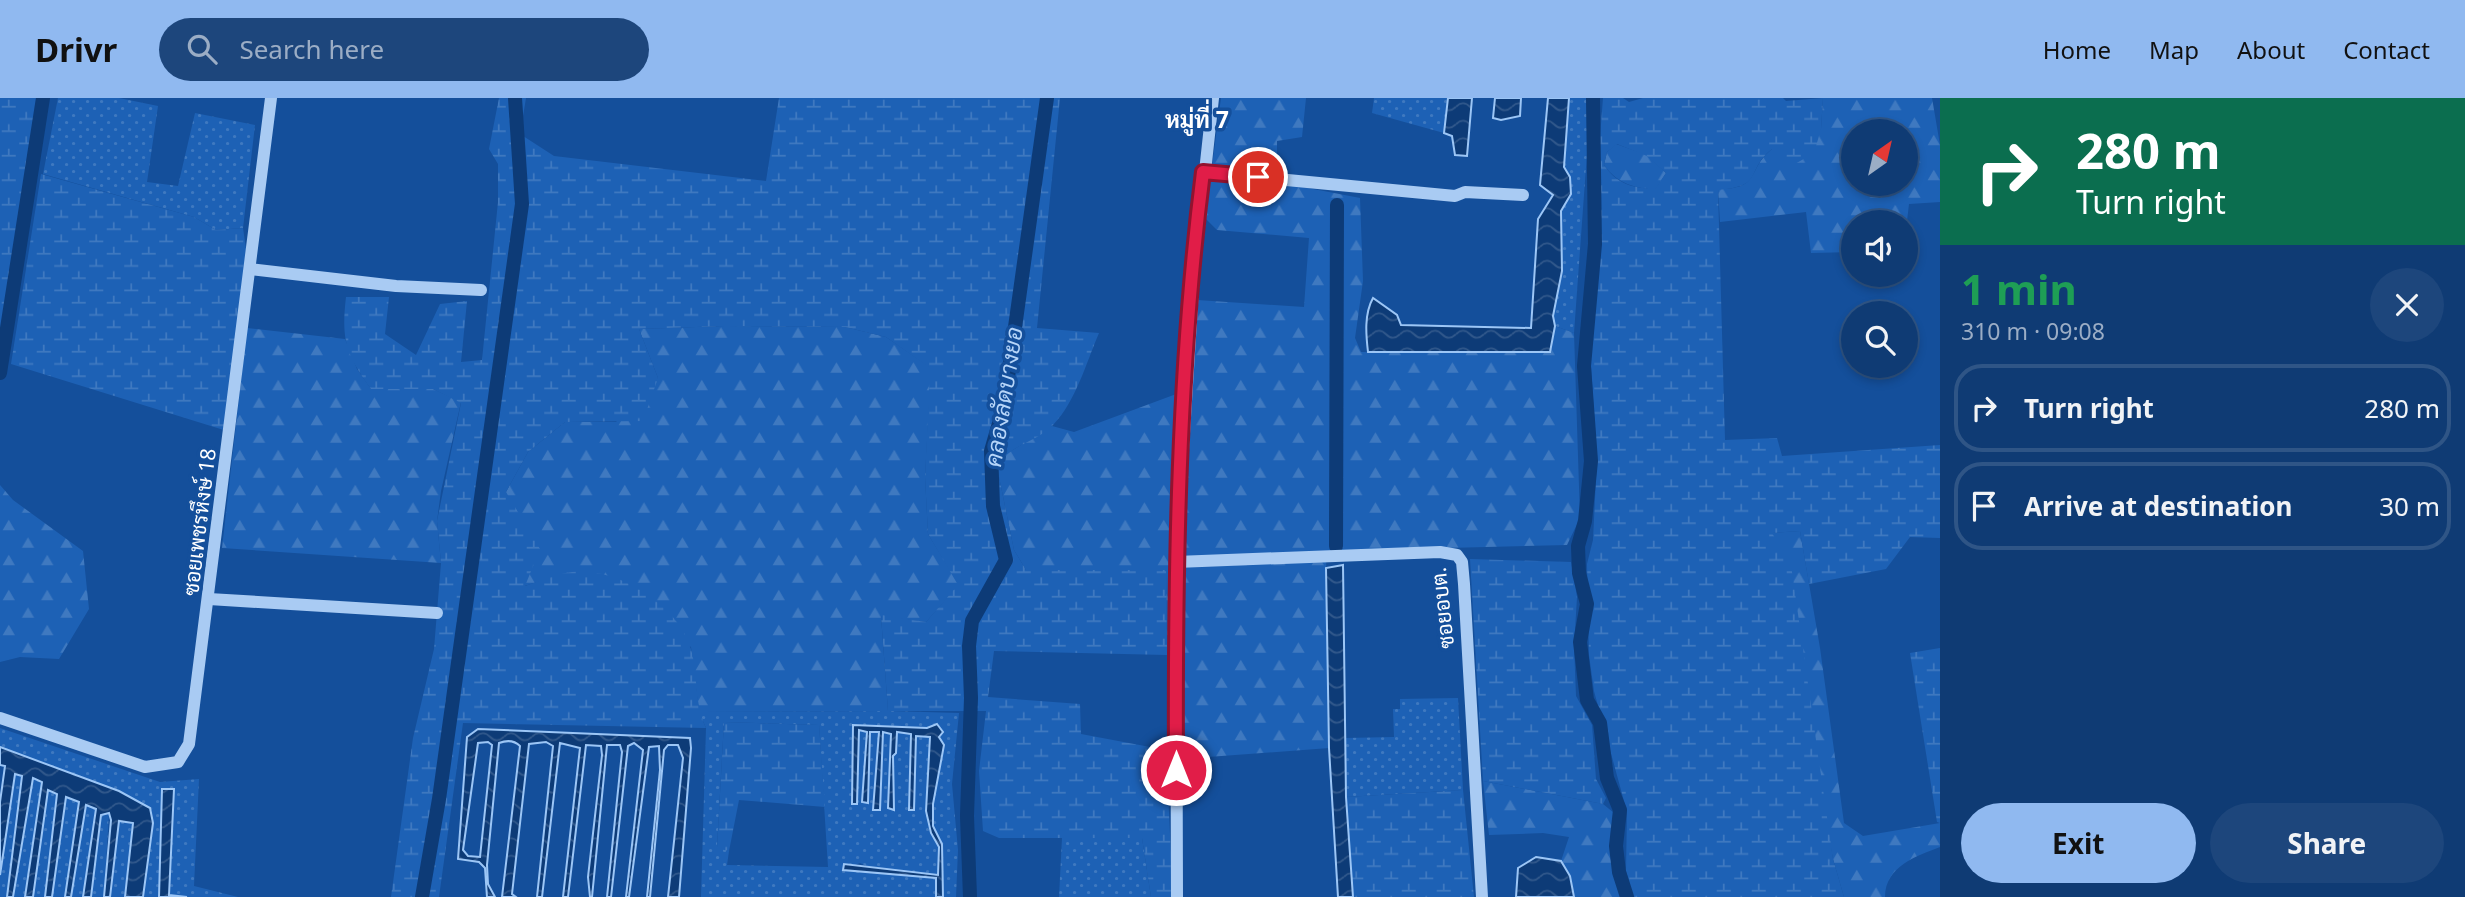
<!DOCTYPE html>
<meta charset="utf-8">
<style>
:root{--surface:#0f3b74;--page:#1d467c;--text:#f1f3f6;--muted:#9badc5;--line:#2f5586;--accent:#90b9f0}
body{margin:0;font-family:"Noto Sans",Sarabun,sans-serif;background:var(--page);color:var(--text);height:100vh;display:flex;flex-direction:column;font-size:26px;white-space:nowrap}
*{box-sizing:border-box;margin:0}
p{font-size:23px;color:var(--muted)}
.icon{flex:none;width:38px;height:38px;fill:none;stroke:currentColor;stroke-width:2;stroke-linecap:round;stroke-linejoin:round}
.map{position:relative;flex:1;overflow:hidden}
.details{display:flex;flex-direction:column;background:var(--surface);width:525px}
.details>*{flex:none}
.top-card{background:#0b6e4f;color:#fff;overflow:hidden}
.needle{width:46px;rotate:34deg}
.tools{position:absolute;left:1841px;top:21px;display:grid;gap:14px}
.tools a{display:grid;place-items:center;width:77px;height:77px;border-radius:50%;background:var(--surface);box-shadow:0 4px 10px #0003,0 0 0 2px var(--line);font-size:35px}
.pin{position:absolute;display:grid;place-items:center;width:60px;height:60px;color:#fff;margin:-30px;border:4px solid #fff;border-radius:50%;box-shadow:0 2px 7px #0007}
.me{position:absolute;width:77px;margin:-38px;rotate:0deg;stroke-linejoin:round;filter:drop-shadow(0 0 5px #0008)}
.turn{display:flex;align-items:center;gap:24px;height:147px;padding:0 21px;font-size:32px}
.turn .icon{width:91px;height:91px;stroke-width:2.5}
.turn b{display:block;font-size:49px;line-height:60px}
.round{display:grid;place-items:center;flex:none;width:74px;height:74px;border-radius:37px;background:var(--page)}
.summary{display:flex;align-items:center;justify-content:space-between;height:119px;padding:0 21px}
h1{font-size:42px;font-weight:700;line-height:52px;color:#1e9e55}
.action{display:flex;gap:14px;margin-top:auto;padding:14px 21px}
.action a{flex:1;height:80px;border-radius:42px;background:var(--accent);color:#111;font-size:28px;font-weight:700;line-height:80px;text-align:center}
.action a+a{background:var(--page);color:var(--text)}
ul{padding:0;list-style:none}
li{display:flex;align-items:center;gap:21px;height:88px;margin:0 14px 10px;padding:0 7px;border:4px solid var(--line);border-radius:28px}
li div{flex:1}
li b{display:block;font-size:26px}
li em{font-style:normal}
header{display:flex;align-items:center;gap:42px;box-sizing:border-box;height:98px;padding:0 35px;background:var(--accent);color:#111}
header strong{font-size:33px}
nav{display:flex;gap:38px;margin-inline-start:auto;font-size:24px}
.search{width:490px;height:63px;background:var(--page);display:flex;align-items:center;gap:18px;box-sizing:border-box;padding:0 24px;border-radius:38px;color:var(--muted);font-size:26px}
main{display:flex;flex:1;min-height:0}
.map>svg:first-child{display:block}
.grass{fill:url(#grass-dots);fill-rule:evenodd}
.forest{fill:url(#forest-firs);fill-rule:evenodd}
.wetland{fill:url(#wetland-marsh);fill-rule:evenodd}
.water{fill:url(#water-waves);stroke:#9cc6f6;stroke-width:2;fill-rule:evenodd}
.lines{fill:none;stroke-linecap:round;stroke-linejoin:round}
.canal{stroke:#0d3b77;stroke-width:14}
.minor{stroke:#a9cbf3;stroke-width:12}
.route-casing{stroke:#92132f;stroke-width:18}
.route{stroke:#e11d48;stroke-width:12}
.labels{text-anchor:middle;stroke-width:7;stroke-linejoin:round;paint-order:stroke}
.street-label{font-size:21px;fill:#fff;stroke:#144f9b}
.neighbourhood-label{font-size:23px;font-weight:bold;fill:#fff;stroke:#144f9b}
.water-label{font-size:23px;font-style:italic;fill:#b6d5f9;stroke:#144f9b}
</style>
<header>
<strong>Drivr</strong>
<div class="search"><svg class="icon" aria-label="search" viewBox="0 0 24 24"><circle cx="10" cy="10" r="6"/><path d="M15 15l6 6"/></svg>Search here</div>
<nav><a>Home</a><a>Map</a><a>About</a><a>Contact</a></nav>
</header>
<main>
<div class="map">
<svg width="1940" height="799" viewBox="0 0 1940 799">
<defs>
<pattern id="grass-dots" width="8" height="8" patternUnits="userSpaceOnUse" patternTransform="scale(1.75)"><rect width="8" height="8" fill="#1d61b5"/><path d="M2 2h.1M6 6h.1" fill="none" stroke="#3f79c0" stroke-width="1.8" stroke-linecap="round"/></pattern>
<pattern id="forest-firs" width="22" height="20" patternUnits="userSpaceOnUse" patternTransform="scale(1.75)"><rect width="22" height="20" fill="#1d61b5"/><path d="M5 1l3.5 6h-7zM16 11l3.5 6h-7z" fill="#3f79c0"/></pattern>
<pattern id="wetland-marsh" width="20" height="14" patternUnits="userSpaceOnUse" patternTransform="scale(1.75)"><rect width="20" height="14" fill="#1d61b5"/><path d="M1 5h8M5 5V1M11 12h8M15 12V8" fill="none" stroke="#3f79c0"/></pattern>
<pattern id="water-waves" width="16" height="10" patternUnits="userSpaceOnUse" patternTransform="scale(1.75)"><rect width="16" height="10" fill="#0d3b77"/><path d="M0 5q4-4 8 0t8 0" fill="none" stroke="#31588b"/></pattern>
</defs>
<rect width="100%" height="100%" fill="#144f9b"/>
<g class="grass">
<polygon points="58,0 119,0 158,8 147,84 178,88 195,15 255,27 243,130 216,132 194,119 43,76"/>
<polygon points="1374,0 1448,0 1444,35 1372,15"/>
<path d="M1569 0H1591L1574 235 1555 228C1551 210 1559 193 1561 175 1564 155 1558 134 1561 114 1565 94 1577 92 1564 69Z"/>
<polygon points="1458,600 1463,692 1346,699 1345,640 1394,639 1393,611 1400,611 1400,601"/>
<path d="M888 613 959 615 952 686 958 752 956 799H943L942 746 933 729V706L944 647 939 639 937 626 927 630 853 627 852 706 857 705 859 632 867 633 862 704 867 705 870 634H879L873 712 880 711 883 634 891 635 888 710 894 711 893 658 896 655 897 634 911 635 914 712 916 638 931 639 926 713 931 735 939 749 938 777 873 771 860 765 843 772 937 780 936 799H701L706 630 699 614ZM724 624 819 627 828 769 727 767 729 753 717 749Z"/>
<polygon points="0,630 160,684 199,681 194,788 238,799 143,799 153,725 119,693 0,649"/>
<polygon points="15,675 22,678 7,799 0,799 0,777"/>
<polygon points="32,680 42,684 25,799 13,799"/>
<polygon points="48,692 57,696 45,799 33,799"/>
<polygon points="65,699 79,703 65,799 52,799"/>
<polygon points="86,706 96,711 83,799 71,799"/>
<polygon points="109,715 104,799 91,799 101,717"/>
<polygon points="118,723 133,724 125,799 110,799"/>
<polygon points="1062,740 1142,740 1151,799 1059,799"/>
</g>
<g class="forest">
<polygon points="1221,0 1306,0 1302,39 1277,43 1277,84 1360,100 1363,183 1355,240 1361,254 1550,254 1555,228 1574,235 1580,420 1567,447 1326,453 1329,650 1181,661 1167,557 1166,472 1026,472 1014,452 997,369 1003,358 1052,328 1074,334 1179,295 1184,253 1197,202 1304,209 1309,140 1217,132 1205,120"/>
<path d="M1823 0H1932L1940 47V104L1909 106 1906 131V124H1853V154L1811 155 1806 114 1720 124 1718 91C1762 91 1746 72 1772 51L1821 31ZM1853 33H1906V86H1853Z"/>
<path d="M1616 46 1647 57 1666 75 1655 92C1632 89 1618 86 1604 67L1607 54Z"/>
<polygon points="725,228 845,229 886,239 931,270 925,379 928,436 959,487 926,524 881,518 888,613 699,614 691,549 573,474 524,488 506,394 528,354 565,324 616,324 658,280 639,231"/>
<polygon points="247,230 345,241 357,271 371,291 433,291 461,304 441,393 437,423 441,465 222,450"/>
<polygon points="0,387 13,402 83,453 89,511 59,561 20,559 0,564"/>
<path d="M1800 433 1820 550 1844 725 1863 738 1940 725V749C1917 758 1885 768 1885 799H1844L1833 761 1772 435Z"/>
<path d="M1483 683 1603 706 1614 715C1607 746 1610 769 1621 799H1574L1570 778 1561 763 1569 739 1543 735 1489 737Z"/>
</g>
<g class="wetland">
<polygon points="0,0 38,0 0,255"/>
<path d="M499 0H526L520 36 554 58 766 83 779 0H1060L1037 230 1099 235C1086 265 1076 303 1053 327 1036 345 1009 346 997 369L1014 452 1026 472H1166L1167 557 994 553 988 599 1080 606 1081 636 1166 652 1173 799H1151L1142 740H999L983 733 979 673 986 613H888L881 517 926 524 958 487 928 436 925 379 930 270 886 239 845 229 725 228 639 231 658 280 643 323 565 324 528 354 506 394 540 451 525 488C540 483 556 476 572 474 616 468 679 507 691 551 698 577 694 604 706 630L463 625 439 799H391L413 640 434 551 441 465 437 423 461 305 433 291H371C346 256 341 242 346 199H389L385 236 416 257 440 206 467 203 461 264 482 262 498 104V66L489 51Z"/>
<path d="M1603 0H1623L1629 4 1643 0H1783L1786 3 1823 0 1821 31 1814 55 1788 70 1772 51C1744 73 1766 88 1718 92L1725 342 1777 340 1782 358 1940 347V440L1910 439 1886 471 1809 486 1800 433 1772 435 1791 467 1833 761 1844 799H1633L1626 773 1627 714 1594 593 1589 557 1587 466 1593 442 1597 360 1590 253 1600 153 1599 53ZM1617 46 1647 58 1666 75 1655 91C1632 90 1617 86 1604 67L1607 54Z"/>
<polygon points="41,76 194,119 216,132 243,130 246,151 227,333 11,266"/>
<polygon points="1470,461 1571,464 1577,499 1574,548 1576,598 1592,627 1596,681 1606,700 1603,706 1483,683"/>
<polygon points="1940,550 1940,725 1937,724 1910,555"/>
<polygon points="724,624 819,627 825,709 739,702 729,753 717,750"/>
<polygon points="1463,692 1474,799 1353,799 1346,699"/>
</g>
<g class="water">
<polygon points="1448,0 1472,0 1467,58 1455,57 1452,38 1444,35"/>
<polygon points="1495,0 1521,0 1520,18 1501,22 1493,20"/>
<path d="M1548 0H1569L1564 69 1570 79 1571 96 1561 113 1562 173 1553 218 1555 228 1550 254H1368C1366 237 1364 216 1373 200L1397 217 1401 227 1531 230 1538 121 1553 97 1540 87Z"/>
<polygon points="1343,467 1346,699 1353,799 1338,799 1329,650 1326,470"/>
<polygon points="937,626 943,634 939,639 944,647 933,706 933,728 942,746 943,799 936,799 936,780 843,772 844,766 938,777 939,749 931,735 926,713 930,639 916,638 914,712 909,712 911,636 897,634 896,655 893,658 894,712 888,710 891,636 883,634 880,712 873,712 879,634 870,634 868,705 862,704 867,634 859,632 857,706 852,706 853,627 927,630"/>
<path d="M478 631 690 640 691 650 679 799H668L683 660 678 647H668L664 652 650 799H647L660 672 659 648 649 649 629 799H626L643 652 634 645 628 648 611 799H607L622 654 620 647H607L592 799H590L588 779 602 657 601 648 586 647 568 799H563L580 650 560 645 542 799H537L553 648 546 644 529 646 512 796 516 799H502L520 648C514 642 507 642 499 645L487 767 488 786 495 799H487L485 770 479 764 458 761 467 639ZM488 644 492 647 480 759 468 758 463 752 478 645Z"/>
<polygon points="0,649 119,693 150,710 153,725 143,799 125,799 133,725 119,723 110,799 104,799 111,722 109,715 101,717 91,799 83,799 96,711 86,707 71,799 65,799 79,704 66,699 52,799 45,799 57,696 48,692 33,799 25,799 42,684 33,680 13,799 7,799 22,678 15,676 0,777 0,704 5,668 0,667"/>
<polygon points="162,691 174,691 169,797 187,799 159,799"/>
<polygon points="1536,759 1561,763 1570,778 1574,799 1516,799 1518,770"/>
</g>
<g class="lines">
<g class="canal">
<polyline points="1593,0 1595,146 1584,268 1591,363 1585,423 1578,448 1579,475 1587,506 1580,544 1587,602 1600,625 1607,680 1620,712 1616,748 1619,774 1627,799"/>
<polyline points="0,275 43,0"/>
<polyline points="1336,448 1337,107"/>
<polyline points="422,799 439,701 522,106 515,0"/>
<polyline points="970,799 967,718 971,600 969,548 972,523 1006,462 993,408 991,353 1004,308 1047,0"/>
</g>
<g class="minor">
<polyline points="1203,74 1455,98 1465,94 1523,97"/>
<polyline points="250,171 396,188 481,192"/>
<polyline points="1176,464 1440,454 1457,457 1462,464 1464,486 1482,799"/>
<polyline points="209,501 437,515"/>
<polyline points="0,620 145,669 178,664 189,646 271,0"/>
<polyline points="1177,799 1176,464 1194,175 1213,0"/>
</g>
</g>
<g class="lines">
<g class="route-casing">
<path id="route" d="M1176 672C1175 473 1178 271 1203 74L1258 79"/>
</g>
<use href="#route" class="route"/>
</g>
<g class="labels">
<g class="street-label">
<text transform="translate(200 424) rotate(-83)" y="7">ซอยเพชรหึงษ์ 18</text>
<text transform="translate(1443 510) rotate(-96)" y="7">ซอยอบต.</text>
</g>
<g class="neighbourhood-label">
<text x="1197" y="30">หมู่ที่ 7</text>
</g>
<g class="water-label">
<text transform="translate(1004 299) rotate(-81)" y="8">คลองลัดบางยอ</text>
</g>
</g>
</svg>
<div class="tools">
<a><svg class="needle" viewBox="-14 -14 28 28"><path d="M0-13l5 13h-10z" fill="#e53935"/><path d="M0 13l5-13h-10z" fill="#9badc5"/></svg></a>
<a><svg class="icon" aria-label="sound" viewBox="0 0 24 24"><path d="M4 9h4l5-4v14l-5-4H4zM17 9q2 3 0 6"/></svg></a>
<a><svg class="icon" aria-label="search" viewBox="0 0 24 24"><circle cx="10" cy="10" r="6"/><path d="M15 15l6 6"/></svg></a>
</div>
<div class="pin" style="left:1258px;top:79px;background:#d93025"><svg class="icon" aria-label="arrive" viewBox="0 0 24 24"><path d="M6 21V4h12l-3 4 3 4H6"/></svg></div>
<svg class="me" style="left:1176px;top:672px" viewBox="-20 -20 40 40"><circle r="17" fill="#e11d48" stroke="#fff" stroke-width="3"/><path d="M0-11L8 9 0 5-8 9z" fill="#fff"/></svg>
</div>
<section class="details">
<div class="top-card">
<div class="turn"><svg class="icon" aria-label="right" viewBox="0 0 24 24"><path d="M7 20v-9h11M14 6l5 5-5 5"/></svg><div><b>280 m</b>Turn right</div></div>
</div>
<div class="summary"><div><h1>1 min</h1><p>310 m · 09:08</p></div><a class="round"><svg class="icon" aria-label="close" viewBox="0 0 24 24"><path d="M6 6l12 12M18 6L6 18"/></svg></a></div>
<ul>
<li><svg class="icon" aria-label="right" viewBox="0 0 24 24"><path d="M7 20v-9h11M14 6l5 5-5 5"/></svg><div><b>Turn right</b></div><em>280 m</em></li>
<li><svg class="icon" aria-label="arrive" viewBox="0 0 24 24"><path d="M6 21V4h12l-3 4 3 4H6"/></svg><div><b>Arrive at destination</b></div><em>30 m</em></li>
</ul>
<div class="action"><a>Exit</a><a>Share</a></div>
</section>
</main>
